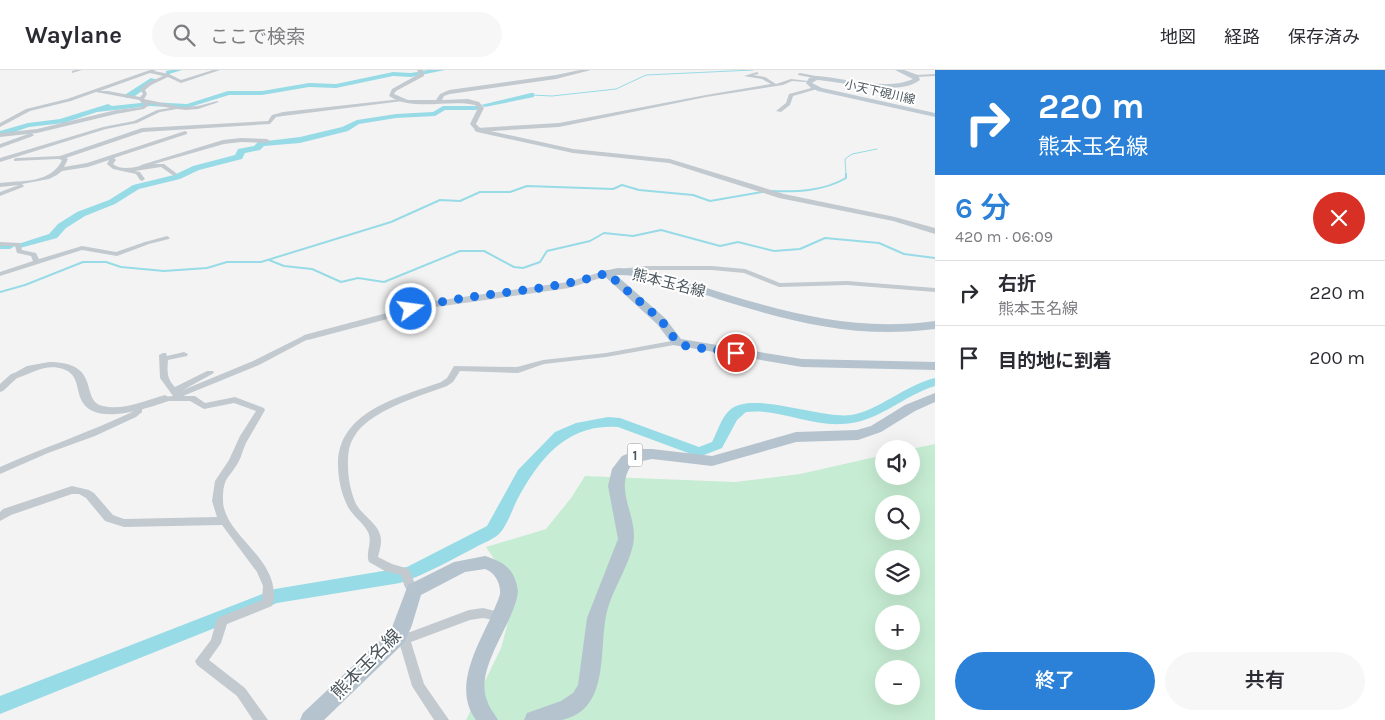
<!DOCTYPE html>
<html lang="ja">
<meta charset="utf-8">
<style>
:root{--surface:#fff;--page:#f7f7f7;--text:#2b2b33;--muted:#7c7c81;--line:#e1e1e2;--accent:#2a81d7}
body{margin:0;font-family:Karla,"Noto Sans JP",sans-serif;background:var(--page);color:var(--text);height:100vh;display:flex;flex-direction:column;font-size:19px;white-space:nowrap}
*{box-sizing:border-box;margin:0}
p{font-size:16px;color:var(--muted)}
.icon{flex:none;width:28px;height:28px;fill:none;stroke:currentColor;stroke-width:2;stroke-linecap:round;stroke-linejoin:round}
.map{position:relative;flex:1;overflow:hidden}
.drawer{display:flex;flex-direction:column;background:var(--surface);width:450px}
.drawer>*{flex:none}
.hud{background:#2a81d7;color:#fff;overflow:hidden}
.fabs{position:absolute;left:875px;top:370px;display:grid;gap:10px}
.fabs a{display:grid;place-items:center;width:45px;height:45px;border-radius:50%;background:var(--surface);box-shadow:0 5px 20px #0002;font-size:25px}
.pin{position:absolute;display:grid;place-items:center;width:42px;height:42px;color:#fff;margin:-21px;border:2px solid #fff;border-radius:50%;box-shadow:0 1px 5px #0007}
.me{position:absolute;width:55px;margin:-28px;rotate:76deg;stroke-linejoin:round;filter:drop-shadow(0 0 4px #0008)}
.turn{display:flex;align-items:center;gap:18px;height:105px;padding:0 20px;font-size:22px}
.turn .icon{width:65px;height:65px;stroke-width:2.5}
.turn b{display:block;font-size:35px;line-height:42px}
.round{display:grid;place-items:center;flex:none;width:52px;height:52px;border-radius:26px;background:var(--page)}
.head{display:flex;align-items:center;justify-content:space-between;height:85px;padding:0 20px}
h1{font-size:30px;font-weight:600;line-height:38px;color:var(--accent)}
.action{display:flex;gap:10px;margin-top:auto;padding:10px 20px}
.action a{flex:1;height:58px;border-radius:30px;background:var(--accent);color:#fff;font-size:20px;font-weight:600;line-height:58px;text-align:center}
.action a+a{background:var(--page);color:var(--text)}
ul{padding:0;list-style:none}
li{display:flex;align-items:center;gap:15px;height:65px;padding:0 20px;border-top:1px solid var(--line)}
li div{flex:1}
li b{display:block;font-size:19px}
li em{font-style:normal}
header{display:flex;align-items:center;gap:30px;box-sizing:border-box;height:70px;padding:0 25px;background:var(--surface);border-bottom:1px solid var(--line)}
header strong{font-size:24px}
nav{display:flex;gap:28px;margin-inline-start:auto;font-size:18px}
.search{width:350px;height:45px;background:var(--page);display:flex;align-items:center;gap:12px;box-sizing:border-box;padding:0 18px;border-radius:28px;color:var(--muted);font-size:19px}
main{display:flex;flex:1;min-height:0}
.map>svg:first-child{display:block}
.green{fill:#c6edd3;fill-rule:evenodd}
.lines{fill:none;stroke-linecap:round;stroke-linejoin:round}
.stream-far1{stroke:#97dbe6;stroke-width:1}
.stream{stroke:#97dbe6;stroke-width:2}
.river{fill:#97dbe6;fill-rule:evenodd}
.minor{fill:#c2cad0;fill-rule:evenodd}
.tertiary{fill:#c2cad0;fill-rule:evenodd}
.secondary{fill:#c0cad2;fill-rule:evenodd}
.primary{fill:#b5c3ce;fill-rule:evenodd}
.route{stroke:#1a73e8;stroke-width:9;stroke-dasharray:0 16.2}
.labels{text-anchor:middle;stroke-width:4;stroke-linejoin:round;paint-order:stroke}
.far-street-label{font-size:12px;fill:#4c575f;stroke:#fff}
.shield{fill:#fff;stroke:#82898f;stroke-width:1}
.shield-label{font-size:14px;font-weight:bold;fill:#4c575f}
.street-label{font-size:15px;fill:#4c575f;stroke:#fff}
.near-street-label{font-size:18px;fill:#4c575f;stroke:#fff}
</style>
<header>
<strong>Waylane</strong>
<div class="search"><svg class="icon" aria-label="search" viewBox="0 0 24 24"><circle cx="10" cy="10" r="6"/><path d="M15 15l6 6"/></svg>ここで検索</div>
<nav><a>地図</a><a>経路</a><a>保存済み</a></nav>
</header>
<main>
<div class="map">
<svg width="935" height="650" viewBox="0 0 935 650">
<rect width="100%" height="100%" fill="#f4f3f3"/>
<path class="green" d="M935 374V650H466L501 578 516 522 486 477 546 459 571 428 585 406 735 412 800 404 884 385V406H911V379ZM884 434H911V461H884ZM884 489H911V516H884ZM884 544H911V571H884ZM884 599H911V626H884Z"/>
<g class="lines">
<g class="stream-far1">
<polyline points="531,25 552,26 616,19 646,5 753,0"/>
<polyline points="846,105 845,89 852,84 877,79"/>
</g>
<g class="stream">
<path d="M772 121C797 122 824 121 846 108V104"/>
<polyline points="269,190 284,196 312,199 341,212 358,208 384,212 460,181 484,181 514,197 523,198 540,192 547,181 590,171 604,163 633,166 661,160 720,176 738,172 774,181 800,179 825,168 879,173 904,184 935,188"/>
<polyline points="0,222 25,215 83,192 106,192 121,197 164,201 207,198 227,192 261,192 391,152 440,130 460,131 480,122 510,122 527,116 613,119 622,115 639,120 693,125 710,131 762,122"/>
</g>
<g class="river">
<polygon points="171,0 182,0 166,5 166,1"/>
<polygon points="428,0 445,0 411,7 393,6 336,18 309,17 262,25 229,25 187,38 150,36 97,42 64,53 29,57 0,67 0,61 28,53 60,49 108,34 112,36 150,32 187,34 228,21 262,21 309,13 336,14 393,2 411,3"/>
<polygon points="151,8 158,10 132,28 126,28 126,24"/>
<polygon points="531,23 534,23 534,27 485,37 481,35"/>
<polygon points="443,36 476,36 480,38 476,40 445,40 435,46 396,48 359,54 348,61 300,73 264,76 260,80 245,83 242,89 199,100 180,109 139,119 115,134 85,146 66,158 57,168 20,178 15,175 49,164 58,154 77,142 109,130 133,115 174,105 193,96 235,85 238,79 254,76 258,72 300,67 342,57 357,50 396,44 433,42"/>
<polygon points="0,173 10,173 15,176 10,179 0,179"/>
<path d="M935 308V316C902 326 878 353 842 354 810 356 778 338 746 342L737 350 722 378 699 387 618 357C567 353 539 389 517 430 512 440 507 456 499 464 494 469 483 473 476 477 451 490 427 504 400 513L277 533 0 644V626L275 519 407 497 487 456 518 400 555 362 576 353 608 347 620 348 699 377 712 372C718 361 721 347 731 339 753 321 821 349 851 345 878 341 905 315 935 308Z"/>
</g>
<g class="minor">
<polygon points="76,0 82,0 72,3 72,1"/>
<path d="M150 0H156L154 1 169 4 181 10 213 0H220L181 13 168 7 151 15 145 20 147 24 144 29 181 37 198 36 217 31 219 32 198 39 186 40 177 39 160 42 137 53 106 59 0 92V88L103 57 134 51 157 40 170 38 147 33 149 35 144 39 116 44 37 63 0 67V63L37 59 116 40 142 37 144 35 139 30 96 22 71 31 30 41 0 57V53L26 39 67 29ZM150 3 163 6 147 13 140 19 143 24 140 27 108 21H100Z"/>
<polygon points="757,2 759,4 753,5 765,7 776,14 791,9 808,11 806,12 792,11 783,15 706,27 559,57 477,62 474,60 477,58 559,53 706,25 771,14 762,9 744,6"/>
<polygon points="800,3 821,7 821,8 819,9 798,5 798,4"/>
<polygon points="935,4 935,6 916,7 914,6 916,5"/>
<polygon points="815,17 817,18 817,19 793,26 790,35 781,42 776,41 786,33 789,24"/>
<path d="M401 29 403 30V31L283 46 276 47 270 54 143 62 66 88 68 89 64 97 87 93 185 61 187 62V64L114 88 116 90 113 94C121 100 131 98 140 96L141 95 223 70 241 68 267 69 270 71 267 73 241 72 224 74 154 94H164L176 103 177 104 174 106 161 97 135 101 140 102 145 109 142 111 140 110 136 104 113 99 107 94 109 90 88 97 62 101 57 105 49 109 22 114 24 116 23 117 0 126V122L19 115 0 117V113C22 110 51 114 62 90L58 89 14 91V89L16 88 60 86 142 58 268 51 272 45 283 42Z"/>
<polygon points="31,63 34,65 33,66 0,78 0,74"/>
<polygon points="167,166 170,168 169,169 149,174 117,186 82,180 0,206 0,202 33,191 31,186 17,183 15,176 0,176 0,172 20,173 22,180 36,183 39,189 82,176 116,182 145,172"/>
<polygon points="646,196 712,196 745,199 780,213 847,211 935,218 935,222 847,215 779,217 744,203 712,200 646,200 619,203 615,201 619,199"/>
<path d="M305 265H308L312 267 259 295 183 326H195L205 333 235 327 264 338 265 340C259 351 252 362 246 373 243 379 242 385 239 391 230 408 223 406 223 429 222 463 274 485 274 525 274 530 274 532 272 536L227 554 221 573 209 590 245 618 268 650H253L237 626 197 595 195 591 211 570 217 548 262 530 263 516 257 502 222 455 124 457 105 451 86 428 79 424H72L11 445 0 451V442L3 439 72 416 89 420 94 423 113 445 124 449 217 447 212 431 215 411 229 390 240 366 256 341 234 333 204 339 190 331H162L161 329 162 327 173 326 160 308 159 285 163 283H166L167 286 184 282 188 284 187 286 168 290C167 302 167 309 175 317L207 301H213L214 303 183 320 253 291Z"/>
<path d="M677 270 681 272 680 274 606 287 544 294 518 303 460 301 453 312 447 316C420 326 368 341 354 367 348 376 348 386 348 396 348 408 351 423 356 434 363 447 382 455 381 472 381 477 379 482 378 487L392 494 409 499 415 514 420 520 418 523C406 527 404 514 401 505L385 501 369 492C365 482 373 473 368 462 363 452 352 446 347 435 341 423 338 408 338 394 338 341 400 327 441 312L447 308 454 296 517 297 543 290 606 283Z"/>
<polygon points="14,303 17,304 18,306 17,308 3,321 0,322 0,314 11,304"/>
<path d="M138 335 142 338V342L136 347 95 366 48 383 0 404V397C43 378 87 363 130 343L134 341 135 336Z"/>
<polygon points="483,538 503,543 505,546 503,549 499,551 483,548 470,550 411,572 424,614 449,650 434,650 412,616 399,572 395,567 397,563 401,562 405,564 469,540"/>
</g>
<g class="tertiary">
<path d="M417 0H423L424 6 396 21 394 24 408 30H436L440 24 449 20 556 5 580 0H591L556 9 450 24 444 26 442 30 468 29 479 32 484 38 476 54 481 59 573 79 670 89 784 124 895 147 935 158V164L893 151 779 128 669 93 573 83 477 62 470 54 478 38 475 35C447 29 414 42 389 26L392 19 419 4Z"/>
<polygon points="607,200 612,203 610,205 569,218 429,238 308,270 303,267 304,265 428,232 568,212"/>
<path d="M49 292C103 292 79 331 103 336 123 341 146 330 165 325L171 329 169 331C147 338 91 359 80 327 76 314 77 304 63 299 45 293 30 305 14 309L9 306 27 296Z"/>
</g>
<path class="secondary" d="M895 0H904L918 5 920 10C898 27 844 12 817 10L812 13 822 18 935 43V47L818 21 811 18 806 13 809 8 817 6C845 8 887 21 913 9Z"/>
<g class="primary">
<path d="M618 198C657 200 693 214 729 225 800 246 861 261 935 251V259C859 269 796 253 724 231 690 220 653 204 616 205L665 248 681 269 802 289 935 292V300L802 297 673 275 657 254 601 203 603 201Z"/>
<path d="M935 323V332L915 341 881 362 858 370 796 372 712 396 652 389 633 393C614 417 634 440 634 466 634 487 614 517 608 538 597 574 613 639 562 650 550 650 536 650 524 650L527 643 561 631 573 623 578 615 587 548 618 469 608 416 612 399 622 386 639 379H652L712 386 796 362 857 360 871 356 905 335Z"/>
<path d="M485 486C504 492 515 499 518 521 515 554 472 599 488 633 490 639 495 644 498 650H476C453 619 476 579 490 549 493 541 498 532 500 524 501 514 495 502 485 499L465 502 421 525 412 555 405 572 324 650H300L303 643 391 560 408 515 454 492Z"/>
</g>
</g>
<g class="lines">
<path class="route" d="M411 239C475 221 543 224 607 203L661 250 677 272 686 276 736 283"/>
</g>
<g class="labels">
<g class="far-street-label">
<text transform="translate(880 22) rotate(13)" y="4">小天下硯川線</text>
</g>
<rect class="shield" x="627.5" y="373.5" width="15" height="23" rx="4"/>
<g class="shield-label">
<text x="635" y="390">1</text>
</g>
<g class="street-label">
<text transform="translate(669 213) rotate(14)" y="5">熊本玉名線</text>
</g>
<g class="near-street-label">
<text transform="translate(366 594) rotate(-45)" y="6">熊本玉名線</text>
</g>
</g>
</svg>
<div class="fabs">
<a><svg class="icon" aria-label="sound" viewBox="0 0 24 24"><path d="M4 9h4l5-4v14l-5-4H4zM17 9q2 3 0 6"/></svg></a>
<a><svg class="icon" aria-label="search" viewBox="0 0 24 24"><circle cx="10" cy="10" r="6"/><path d="M15 15l6 6"/></svg></a>
<a><svg class="icon" aria-label="layers" viewBox="0 0 24 24"><path d="M12 4l9 5-9 5-9-5zM3 14l9 5 9-5"/></svg></a>
<a>+</a>
<a>−</a>
</div>
<div class="pin" style="left:736px;top:283px;background:#d93025"><svg class="icon" aria-label="arrive" viewBox="0 0 24 24"><path d="M6 21V4h12l-3 4 3 4H6"/></svg></div>
<svg class="me" style="left:411px;top:239px" viewBox="-20 -20 40 40"><circle r="17" fill="#1a73e8" stroke="#fff" stroke-width="3"/><path d="M0-11L8 9 0 5-8 9z" fill="#fff"/></svg>
</div>
<section class="drawer">
<div class="hud">
<div class="turn"><svg class="icon" aria-label="right" viewBox="0 0 24 24"><path d="M7 20v-9h11M14 6l5 5-5 5"/></svg><div><b>220 m</b>熊本玉名線</div></div>
</div>
<div class="head"><div><h1>6 分</h1><p>420 m · 06:09</p></div><a class="round" style="background:#d93025;color:#fff"><svg class="icon" aria-label="close" viewBox="0 0 24 24"><path d="M6 6l12 12M18 6L6 18"/></svg></a></div>
<ul>
<li><svg class="icon" aria-label="right" viewBox="0 0 24 24"><path d="M7 20v-9h11M14 6l5 5-5 5"/></svg><div><b>右折</b><p>熊本玉名線</p></div><em>220 m</em></li>
<li><svg class="icon" aria-label="arrive" viewBox="0 0 24 24"><path d="M6 21V4h12l-3 4 3 4H6"/></svg><div><b>目的地に到着</b></div><em>200 m</em></li>
</ul>
<div class="action"><a>終了</a><a>共有</a></div>
</section>
</main>
